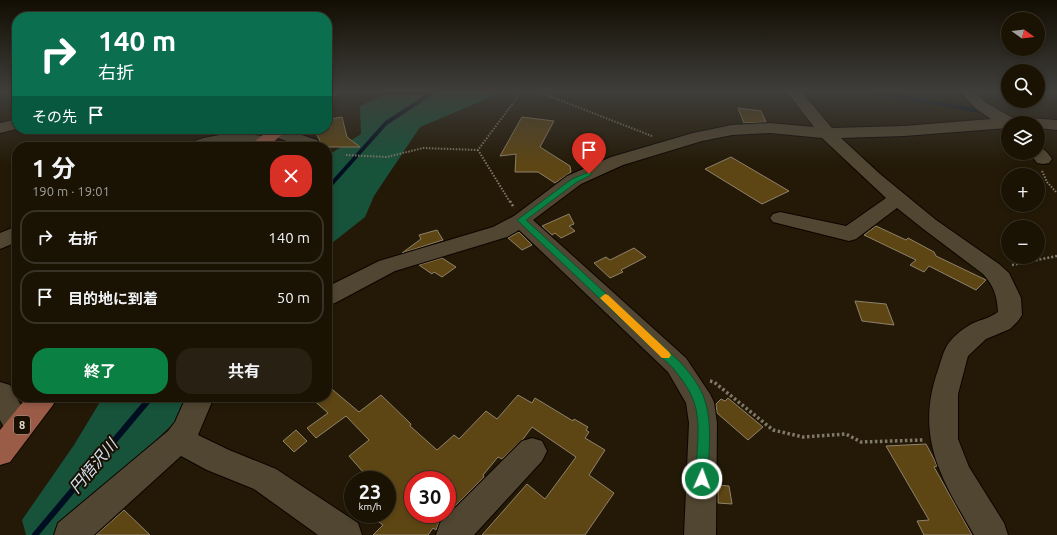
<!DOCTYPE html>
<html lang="ja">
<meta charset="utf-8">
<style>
:root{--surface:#1a1304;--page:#272013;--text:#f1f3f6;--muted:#9f9e9a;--line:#383226;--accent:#0b8043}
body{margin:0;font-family:Ubuntu,"Noto Sans JP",sans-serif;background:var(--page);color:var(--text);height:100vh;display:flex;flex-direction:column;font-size:15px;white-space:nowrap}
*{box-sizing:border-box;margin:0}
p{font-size:13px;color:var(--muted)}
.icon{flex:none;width:22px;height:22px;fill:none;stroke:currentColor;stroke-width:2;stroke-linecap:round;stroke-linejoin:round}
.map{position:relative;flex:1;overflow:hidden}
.sheet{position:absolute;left:12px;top:142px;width:320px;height:260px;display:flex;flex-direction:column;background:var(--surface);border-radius:16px;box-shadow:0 2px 6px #0003,0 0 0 1px var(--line)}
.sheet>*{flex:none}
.hud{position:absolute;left:12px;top:12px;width:320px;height:122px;border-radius:16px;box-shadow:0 2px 6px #0003,0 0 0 1px var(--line);background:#0b6e4f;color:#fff;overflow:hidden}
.needle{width:26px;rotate:105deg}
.fabs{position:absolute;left:1001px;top:12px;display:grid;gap:8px}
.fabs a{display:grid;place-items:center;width:44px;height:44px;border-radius:50%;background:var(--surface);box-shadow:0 2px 6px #0003,0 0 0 1px var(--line);font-size:20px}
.speed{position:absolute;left:344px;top:471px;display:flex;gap:8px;font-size:20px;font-weight:700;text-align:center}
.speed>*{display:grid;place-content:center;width:52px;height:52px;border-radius:50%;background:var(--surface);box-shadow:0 2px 6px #0003,0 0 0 1px var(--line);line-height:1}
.speed small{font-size:10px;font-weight:400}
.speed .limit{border:6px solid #d22;background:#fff;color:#111}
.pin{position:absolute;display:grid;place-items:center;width:34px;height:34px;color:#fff;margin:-41px -17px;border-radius:50% 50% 50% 0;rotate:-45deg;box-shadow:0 0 4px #0007}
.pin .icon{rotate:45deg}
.me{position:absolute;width:44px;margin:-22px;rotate:2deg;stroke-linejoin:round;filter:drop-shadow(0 0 3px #0008)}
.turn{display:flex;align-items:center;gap:14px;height:84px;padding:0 20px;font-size:18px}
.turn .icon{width:52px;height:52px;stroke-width:2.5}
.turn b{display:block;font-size:28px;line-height:34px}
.then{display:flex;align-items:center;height:38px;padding:0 20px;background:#0003;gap:8px;font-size:15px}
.round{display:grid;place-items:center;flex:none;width:42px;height:42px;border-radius:16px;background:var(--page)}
.summary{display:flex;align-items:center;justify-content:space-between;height:68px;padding:0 20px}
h1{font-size:24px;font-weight:700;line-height:30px}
.action{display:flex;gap:8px;margin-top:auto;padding:8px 20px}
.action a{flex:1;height:46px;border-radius:16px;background:var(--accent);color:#fff;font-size:16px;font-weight:700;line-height:46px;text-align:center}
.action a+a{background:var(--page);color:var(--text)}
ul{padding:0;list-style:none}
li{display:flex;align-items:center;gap:12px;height:54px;margin:0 8px 6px;padding:0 12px;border:2px solid var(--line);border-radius:16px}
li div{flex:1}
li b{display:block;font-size:15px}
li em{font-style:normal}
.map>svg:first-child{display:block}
.forest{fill:#17523a}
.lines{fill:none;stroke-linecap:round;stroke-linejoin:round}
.stream-far1{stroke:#000e21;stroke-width:4}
.stream{stroke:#000e21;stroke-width:6}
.building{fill:#5e4614;stroke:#8f826c}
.minor-casing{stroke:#0c0400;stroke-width:2}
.major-casing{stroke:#0c0400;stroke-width:2}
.path-far2{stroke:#817969;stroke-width:2;stroke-dasharray:1.5 1.5;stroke-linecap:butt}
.path-far1{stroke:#817969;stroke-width:2.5;stroke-dasharray:2 2;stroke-linecap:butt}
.path{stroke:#817969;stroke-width:3.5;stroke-dasharray:2.5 2.5;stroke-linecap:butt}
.minor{fill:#514631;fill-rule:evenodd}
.major{fill:#9a5b47;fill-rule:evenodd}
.route{fill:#0b8043;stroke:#07532c}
.slow{fill:#f59e0b}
.labels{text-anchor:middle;stroke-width:4;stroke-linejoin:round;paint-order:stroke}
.shield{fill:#1a1001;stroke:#a59d90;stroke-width:1}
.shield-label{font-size:11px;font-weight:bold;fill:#e0d9cd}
.near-water-label{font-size:16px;font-style:italic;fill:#d2e2f5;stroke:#1a1001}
</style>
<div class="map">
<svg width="1057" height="535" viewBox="0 0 1057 535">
<rect width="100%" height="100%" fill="#231906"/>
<g class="forest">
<polygon points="432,91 501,91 477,103 420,127 374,196 365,217 327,247 327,156 361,134 360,106 384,95 424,95"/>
<polygon points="103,397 196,397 180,417 57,535 26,535 22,520 74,445"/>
</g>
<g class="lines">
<g class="stream-far1">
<polyline points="858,91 880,93 899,91"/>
<polyline points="880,93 980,111"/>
<polyline points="327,189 386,123 435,91"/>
</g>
<polyline class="stream" points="35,535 151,397"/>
</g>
<g class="building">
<polygon points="738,108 761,111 766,122 744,123"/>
<polygon points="342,117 347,137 360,147 323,147 315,131 331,127 329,119"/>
<polygon points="522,117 554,121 540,147 570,166 571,172 555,183 538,172 515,172 516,154 500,156"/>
<polygon points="731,157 789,191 762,204 705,169"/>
<polygon points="569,214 574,224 569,226 575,231 561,238 555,233 552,235 542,226"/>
<polygon points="876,226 906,240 908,238 934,252 936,256 986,280 976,290 929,266 924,272 910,265 916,260 864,235"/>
<polygon points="437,230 443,240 402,253 421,239 419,235"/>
<polygon points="519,232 532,245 522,250 508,238"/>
<polygon points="634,248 646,257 621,270 623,272 610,278 594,263 606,257 610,260"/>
<polygon points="442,258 456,267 442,277 434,272 432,274 419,265"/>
<polygon points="855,301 886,304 894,325 862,321"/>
<polygon points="327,385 359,412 381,395 411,424 410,426 437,450 454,435 459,439 486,411 497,419 518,395 532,403 535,398 573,421 574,419 588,427 586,430 589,432 585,438 605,450 589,475 614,493 585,535 482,535 527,484 545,499 576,457 532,427 523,439 502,459 498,457 483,475 484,477 447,514 447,480 413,480 413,514 447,514 439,522 436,530 433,528 428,535 373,535 383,525 376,520 381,514 387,514 387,480 375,480 368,473 363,472 349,456 369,440 346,416 316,438 307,428 328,413 310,397 327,397"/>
<polygon points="728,398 763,427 748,440 717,413 716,404 721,399 725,401"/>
<polygon points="296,430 307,441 294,452 283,441"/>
<polygon points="926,444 934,459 937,466 934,467 972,535 924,535 917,521 929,520 886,446"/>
<polygon points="718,485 729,486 732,504 718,503"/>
<polygon points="124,510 150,535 96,535"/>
</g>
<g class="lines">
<g class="minor-casing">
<g id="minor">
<path d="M786 91H801L832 128 904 126 991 119 975 108 959 91H974L985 102 1011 117 1057 120V130L1038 128V123H1008V128L904 136 841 138 880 174 936 220 999 264 1009 273 1021 298 1022 315 1018 321 1010 329 986 339 968 356 958 394V439L969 467 1004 523 1008 535H974C943 481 916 440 936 376 940 366 942 353 948 344 952 338 961 330 968 326 977 320 989 319 998 312 997 296 994 286 983 274L922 228 897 208 856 239 849 241 773 222 770 218 773 214 780 212 846 226 886 198 822 138 770 133 732 135 702 141 623 165 581 184 533 220 686 358 710 394 714 402 717 423 716 535H684L689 423 686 403 668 372 519 230 507 237 395 271 335 303 327 305V287L379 261 493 227 514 216 567 176 611 157 693 133 732 125 770 123 814 127Z"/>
<polygon points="17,119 17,129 0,133 0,123"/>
<polygon points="270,129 283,129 317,140 319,144 317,147 303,147 270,135 268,132"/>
<path d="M239 133 271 137 273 141 271 145 265 146 239 143 212 147H186C193 137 226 134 239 133Z"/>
<path d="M1038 147C1045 149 1048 153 1052 159L1049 163 1043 164 1037 163 1030 153H1038Z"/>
<polygon points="17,226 17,242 0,249 0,233"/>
<polygon points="0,382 10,385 33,428 29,437 19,441 9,437 0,420"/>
<polygon points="186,397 214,397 198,435 229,450 276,469 358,523 362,535 318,535 254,489 207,470 181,456 94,535 54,535 58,523 168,431 175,422"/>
<polygon points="532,438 542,441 547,451 542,461 474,535 436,535 440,523 522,441"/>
</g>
</g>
<g class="major-casing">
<g id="major">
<polygon points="327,91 340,91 332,99 327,101"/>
<polygon points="270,129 288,129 268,147 248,147"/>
<polygon points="27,397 57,397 53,405 10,462 0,465 0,430"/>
</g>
</g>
<g class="path-far2">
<polyline points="536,91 652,136"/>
<polyline points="346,155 387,157 423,148 478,150"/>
<polyline points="1042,171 1047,182 1057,193"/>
<polyline points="510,202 478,150 522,91"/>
</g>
<g class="path-far1">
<polyline points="510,201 514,208"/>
<polyline points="1012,265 1057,256"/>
</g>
<polyline class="path" points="710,381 714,382 773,430 803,437 846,434 861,442 923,440"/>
<use href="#minor" class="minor"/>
<use href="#major" class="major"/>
</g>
<linearGradient id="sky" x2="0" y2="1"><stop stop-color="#130e03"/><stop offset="0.55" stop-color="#3f3e3b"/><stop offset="1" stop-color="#3f3e3b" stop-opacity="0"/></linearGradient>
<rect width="1057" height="166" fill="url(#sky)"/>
<path class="route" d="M589 172H591V175L577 182 526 220 680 362C690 373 701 387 705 401 713 425 708 454 708 479L706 483 702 485 697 483 695 479C696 457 702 423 694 402 690 390 681 378 673 368L517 220 572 179Z"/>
<polygon class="slow" points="605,294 608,295 669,352 671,355 669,358 662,358 602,300 600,298"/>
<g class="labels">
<rect class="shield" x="14" y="416" width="16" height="18" rx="3"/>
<g class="shield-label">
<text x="22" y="429">8</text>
</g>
<g class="near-water-label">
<text transform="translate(93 466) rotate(-50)" y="6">円悟沢川</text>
</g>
</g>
</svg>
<div class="fabs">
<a><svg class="needle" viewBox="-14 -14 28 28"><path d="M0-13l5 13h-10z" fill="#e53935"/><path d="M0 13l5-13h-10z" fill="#9f9e9a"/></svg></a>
<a><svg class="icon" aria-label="search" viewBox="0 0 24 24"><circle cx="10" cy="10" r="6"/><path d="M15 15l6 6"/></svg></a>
<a><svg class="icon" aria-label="layers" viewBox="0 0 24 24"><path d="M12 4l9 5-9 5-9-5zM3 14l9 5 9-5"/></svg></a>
<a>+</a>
<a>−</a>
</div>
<div class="speed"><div>23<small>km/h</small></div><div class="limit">30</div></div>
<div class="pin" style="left:589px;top:174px;background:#d93025"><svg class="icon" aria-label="arrive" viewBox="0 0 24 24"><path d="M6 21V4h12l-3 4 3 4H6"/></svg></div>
<svg class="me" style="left:702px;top:479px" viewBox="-20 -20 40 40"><circle r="17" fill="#0b8043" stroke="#fff" stroke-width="3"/><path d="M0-11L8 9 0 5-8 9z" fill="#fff"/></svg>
<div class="hud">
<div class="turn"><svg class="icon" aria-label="right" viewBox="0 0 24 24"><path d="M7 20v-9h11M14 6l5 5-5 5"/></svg><div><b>140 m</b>右折</div></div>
<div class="then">その先<svg class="icon" aria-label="arrive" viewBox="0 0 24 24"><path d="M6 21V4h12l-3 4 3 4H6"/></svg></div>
</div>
<section class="sheet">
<div class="summary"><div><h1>1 分</h1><p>190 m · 19:01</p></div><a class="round" style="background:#d93025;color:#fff"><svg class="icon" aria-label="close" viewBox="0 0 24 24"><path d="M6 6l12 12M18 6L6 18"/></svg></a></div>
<ul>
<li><svg class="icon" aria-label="right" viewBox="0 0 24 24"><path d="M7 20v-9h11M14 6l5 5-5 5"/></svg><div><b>右折</b></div><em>140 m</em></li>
<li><svg class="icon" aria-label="arrive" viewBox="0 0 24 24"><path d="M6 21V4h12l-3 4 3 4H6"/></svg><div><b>目的地に到着</b></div><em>50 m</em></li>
</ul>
<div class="action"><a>終了</a><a>共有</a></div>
</section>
</div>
